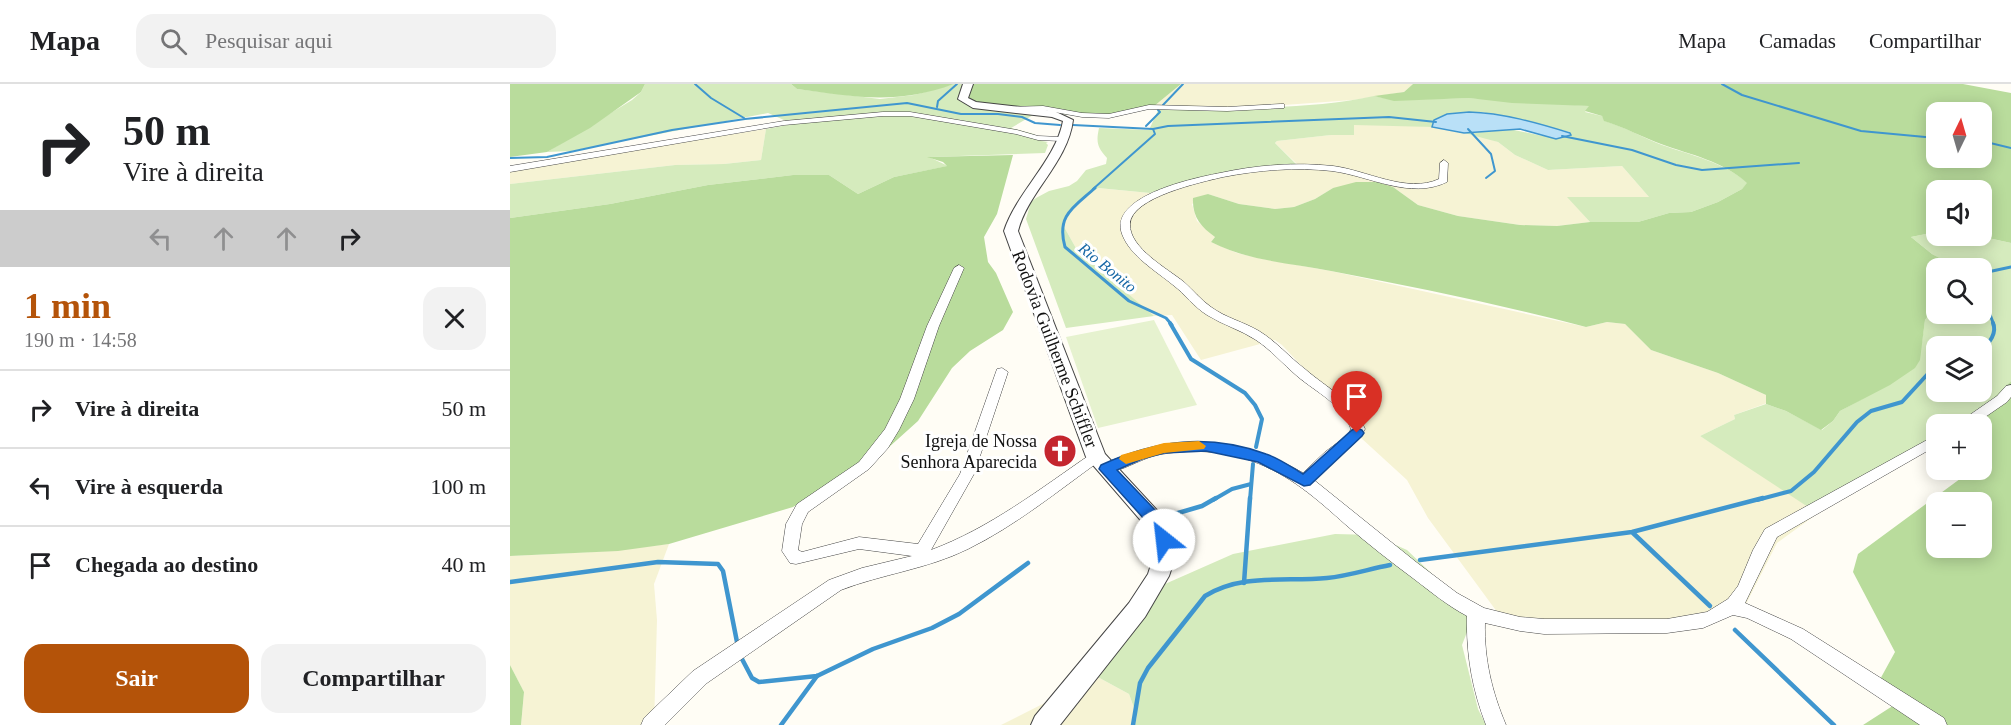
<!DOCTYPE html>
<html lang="pt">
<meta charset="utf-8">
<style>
:root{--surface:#fff;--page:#f2f2f2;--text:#202124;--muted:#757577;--line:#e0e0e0;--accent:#b45309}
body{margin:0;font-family:"Times New Roman",serif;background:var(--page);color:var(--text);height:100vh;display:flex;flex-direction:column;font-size:22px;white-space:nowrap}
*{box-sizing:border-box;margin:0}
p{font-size:20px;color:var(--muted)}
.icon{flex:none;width:33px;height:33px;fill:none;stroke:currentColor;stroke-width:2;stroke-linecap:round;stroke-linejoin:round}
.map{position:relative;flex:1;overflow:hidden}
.drawer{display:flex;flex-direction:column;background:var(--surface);width:510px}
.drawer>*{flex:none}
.top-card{background:#fff;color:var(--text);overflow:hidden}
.needle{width:39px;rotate:5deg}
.tools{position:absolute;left:1416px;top:18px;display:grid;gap:12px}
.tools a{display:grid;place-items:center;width:66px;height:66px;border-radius:12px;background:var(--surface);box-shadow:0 3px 15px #0003;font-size:30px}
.pin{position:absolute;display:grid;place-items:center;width:51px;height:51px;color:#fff;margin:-62px -26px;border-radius:50% 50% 50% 0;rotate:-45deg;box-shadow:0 0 6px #0007}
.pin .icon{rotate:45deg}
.me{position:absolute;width:66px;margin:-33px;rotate:331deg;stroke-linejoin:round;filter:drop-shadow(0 0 4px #0008)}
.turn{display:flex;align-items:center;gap:21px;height:126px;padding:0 24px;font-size:27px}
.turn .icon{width:78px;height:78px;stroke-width:2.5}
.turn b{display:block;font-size:42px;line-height:51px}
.lanes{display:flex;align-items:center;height:57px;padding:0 24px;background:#0003;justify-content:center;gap:30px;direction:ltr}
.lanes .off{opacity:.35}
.round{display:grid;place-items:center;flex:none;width:63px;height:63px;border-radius:18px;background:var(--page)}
.head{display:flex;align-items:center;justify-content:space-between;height:102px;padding:0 24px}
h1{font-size:36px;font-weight:700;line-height:45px;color:var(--accent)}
.action{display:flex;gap:12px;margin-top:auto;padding:12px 24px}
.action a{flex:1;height:69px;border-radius:18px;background:var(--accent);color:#fff;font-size:24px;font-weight:700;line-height:69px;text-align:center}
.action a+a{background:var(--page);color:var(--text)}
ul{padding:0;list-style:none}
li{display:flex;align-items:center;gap:18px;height:78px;padding:0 24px;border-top:2px solid var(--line)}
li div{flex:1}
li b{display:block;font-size:22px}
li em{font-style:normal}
header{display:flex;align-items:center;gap:36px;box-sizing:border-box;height:84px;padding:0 30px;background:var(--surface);border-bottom:2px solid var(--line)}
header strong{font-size:28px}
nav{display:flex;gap:33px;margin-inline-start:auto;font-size:21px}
.search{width:420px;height:54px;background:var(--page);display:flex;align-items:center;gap:15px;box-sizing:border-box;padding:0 21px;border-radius:18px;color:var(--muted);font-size:22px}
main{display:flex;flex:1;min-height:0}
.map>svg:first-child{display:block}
.farmland{fill:#f6f3d4}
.green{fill:#d5ebbd;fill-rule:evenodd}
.forest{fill:#b9dc9c;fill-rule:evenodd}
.pitch{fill:#e6f2cf}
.water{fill:#b9e0f7;stroke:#3f96cf;stroke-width:1.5}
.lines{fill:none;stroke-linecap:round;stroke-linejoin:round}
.stream-far3{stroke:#3f96cf;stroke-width:2}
.stream-far2{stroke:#3f96cf;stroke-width:3}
.stream-far1{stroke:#3f96cf;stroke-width:4}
.stream{stroke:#3f96cf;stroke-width:4.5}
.minor-casing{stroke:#444;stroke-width:1}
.tertiary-casing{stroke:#444;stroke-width:2}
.minor{fill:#fff;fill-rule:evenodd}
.tertiary{fill:#fff;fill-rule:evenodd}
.route{fill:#1a73e8;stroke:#114b97;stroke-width:1.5}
.slow{fill:#f59e0b}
.labels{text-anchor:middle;stroke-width:6;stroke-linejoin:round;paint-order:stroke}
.far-water-label{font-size:16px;font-style:italic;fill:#1768a6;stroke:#fff}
.street-label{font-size:18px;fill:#111;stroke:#fff}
.poi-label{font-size:18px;fill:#111;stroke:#fff;text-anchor:end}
</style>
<header>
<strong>Mapa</strong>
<div class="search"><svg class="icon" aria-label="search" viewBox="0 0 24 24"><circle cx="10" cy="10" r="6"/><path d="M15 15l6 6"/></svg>Pesquisar aqui</div>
<nav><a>Mapa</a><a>Camadas</a><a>Compartilhar</a></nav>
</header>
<main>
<section class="drawer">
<div class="top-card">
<div class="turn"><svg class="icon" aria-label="right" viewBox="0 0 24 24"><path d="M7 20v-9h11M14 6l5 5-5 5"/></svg><div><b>50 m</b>Vire à direita</div></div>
<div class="lanes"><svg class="icon off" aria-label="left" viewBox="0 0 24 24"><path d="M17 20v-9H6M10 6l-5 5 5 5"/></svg><svg class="icon off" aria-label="ahead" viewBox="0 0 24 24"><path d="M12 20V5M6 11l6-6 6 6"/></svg><svg class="icon off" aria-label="ahead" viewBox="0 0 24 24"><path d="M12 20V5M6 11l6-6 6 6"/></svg><svg class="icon" aria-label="right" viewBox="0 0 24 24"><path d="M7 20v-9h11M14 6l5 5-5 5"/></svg></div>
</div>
<div class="head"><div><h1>1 min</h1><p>190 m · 14:58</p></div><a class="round"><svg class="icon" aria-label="close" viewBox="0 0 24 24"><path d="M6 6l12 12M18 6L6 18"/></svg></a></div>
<ul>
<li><svg class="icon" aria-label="right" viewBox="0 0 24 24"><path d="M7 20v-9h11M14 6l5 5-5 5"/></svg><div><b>Vire à direita</b></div><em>50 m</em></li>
<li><svg class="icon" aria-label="left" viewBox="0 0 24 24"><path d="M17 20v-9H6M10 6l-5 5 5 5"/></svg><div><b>Vire à esquerda</b></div><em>100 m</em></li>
<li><svg class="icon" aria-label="arrive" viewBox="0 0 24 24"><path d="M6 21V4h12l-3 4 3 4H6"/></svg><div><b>Chegada ao destino</b></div><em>40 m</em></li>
</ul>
<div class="action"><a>Sair</a><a>Compartilhar</a></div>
</section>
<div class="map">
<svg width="1501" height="641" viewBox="0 0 1501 641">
<rect width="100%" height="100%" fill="#fffdf5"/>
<g class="farmland">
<polygon points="671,0 903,0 894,8 843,16 746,23 643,23"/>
<polygon points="885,40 922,43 977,54 988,58 1005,71 1038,86 1112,82 1140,114 1058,113 1080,138 1047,142 1010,141 948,132 908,121 883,103 823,104 805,115 784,123 765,125 729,120 698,110 682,120 687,137 705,153 701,158 727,169 753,175 821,187 1076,243 1097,238 1115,240 1141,266 1208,289 1256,311 1257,319 1224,331 1225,335 1190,352 1311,427 1267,459 1236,520 1179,539 993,536 918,434 897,396 850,353 842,336 772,261 765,256 691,276 662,231 644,232 616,210 567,166 553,141 567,119 587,104 640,109 737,88 788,81 765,59 767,57 821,51 844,51 844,41"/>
<polygon points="256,45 251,76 214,80 165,81 0,100 0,85"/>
<polygon points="159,460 144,500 147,536 144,641 11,641 14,608 0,581 0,472 83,468"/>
<polygon points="584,591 619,610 627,632 625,641 491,641 580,596"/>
</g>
<g class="green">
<polygon points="135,0 281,0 287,5 370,15 404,11 444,0 461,0 530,27 501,44 524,50 532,57 538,58 536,59 538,61 535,69 419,73 438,82 384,93 348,110 319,91 283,91 198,101 100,120 0,134 0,100 165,81 214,80 251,76 256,45 283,40 258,29 61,67 37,68 122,16 131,8"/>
<path d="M864 12 884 16 959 14 1080 22 1075 28 1092 32 1095 37C1114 43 1132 53 1152 61 1181 71 1213 78 1238 99L1232 105 1208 118 1181 128 1159 129 1128 138H1080L1057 113H1139L1112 82 1038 86 1005 71 988 58 954 49 999 45 1033 52 1060 48 972 28 944 29 922 43 844 41V51H821L767 57 765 59 788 82 737 88 640 109 588 104 567 119 553 141 567 166 644 232 556 244 516 135 521 118 526 114 539 107 559 102 567 97 576 86 596 80 597 74C587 63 586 58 589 44L639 46 649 24C720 23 794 27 864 12Z"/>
<path d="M1426 148V152H1469L1501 159V297L1473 324 1446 340H1426V352L1311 427 1295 421 1190 352 1225 335 1224 331 1256 320 1276 327 1312 346 1323 337 1330 327 1352 315 1412 258 1415 236 1426 221V230H1472V184H1444L1446 183 1422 170 1401 153ZM1426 262H1472V308H1426Z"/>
<polygon points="825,450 863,451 897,466 964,530 952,561 968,625 976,641 625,641 627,632 619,610 584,591 640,509 655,500 723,470"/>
</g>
<g class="forest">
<polygon points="0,0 135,0 131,8 80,44 37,68 0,73"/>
<path d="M281 0H444C387 21 345 13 287 5Z"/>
<polygon points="461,0 671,0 643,23 603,30 571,32 484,23 458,16"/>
<path d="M903 0H1453L1501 9V159L1469 152H1472V106H1426V148L1401 153 1422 170 1447 183 1426 184V221L1415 236 1410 276 1405 284 1380 301 1330 327 1323 337 1311 346 1276 327 1256 320V311L1208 289 1141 266 1115 240 1097 238 1076 243C992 221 906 203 821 187 780 179 738 177 701 158L705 153C691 143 682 133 683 114L698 110 729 120 765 125 784 123 805 115 823 104 846 98H867L883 103 908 121 948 132 1010 141 1047 142 1080 138H1128L1159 129 1181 128 1208 118 1232 105 1237 99C1213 77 1181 71 1151 60 1132 53 1114 43 1094 37L1092 32 1075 27 1079 22 1002 19 959 14 884 17 864 12 894 8ZM1426 28H1472V74H1426Z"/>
<polygon points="503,71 487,130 474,153 478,178 486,189 503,228 493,246 460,267 442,284 408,337 368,373 283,423 159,460 108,467 0,472 0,134 100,120 198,101 283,91 319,91 348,110 384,93 437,82 433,78 417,73"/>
<path d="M1501 297V641H1353L1395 614 1368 599 1385 568 1343 488 1348 470 1458 389 1451 386H1472V340H1446L1473 324ZM1426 418H1472V464H1426Z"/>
<polygon points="0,581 14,608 11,641 0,641"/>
</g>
<polygon class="pitch" points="644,236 687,321 588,344 556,253"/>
<path class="water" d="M959 28C993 29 1028 39 1060 49L1061 51 1046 55 1010 45 954 49 922 43 924 36 937 30Z"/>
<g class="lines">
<g class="stream-far3">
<polyline points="185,0 201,14 234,34"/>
<polyline points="1212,0 1232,11 1351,47 1426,54"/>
<polyline points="653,21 673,0"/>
<polyline points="427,23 428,17 447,0"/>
<polyline points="563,41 643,45"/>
<polyline points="636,42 650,28 648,26"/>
<polyline points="643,45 658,42 879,33 926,38"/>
<polyline points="958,45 981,70 985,87 976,94"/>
<polyline points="1052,52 1122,66 1166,81 1192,86 1289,79"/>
<polyline points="1472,57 1501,64"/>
<polyline points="0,74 37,73 162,46 235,35 397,19 451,30 488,30 512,33 525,39 550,41"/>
<polyline points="583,105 645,50 643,45"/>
</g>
<g class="stream-far2">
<path d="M585 104C564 123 546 131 555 163L619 217 656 234 662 241"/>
<polyline points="1472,192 1473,189 1501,183"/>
<polyline points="1472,210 1484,241"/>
</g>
<g class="stream-far1">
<polyline points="660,239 681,275 735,309 745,321 752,335 746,363"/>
<path d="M1472 264C1480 259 1487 249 1483 239"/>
<polyline points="703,416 722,405 741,400"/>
<polyline points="740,416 743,380"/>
<polyline points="1247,416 1281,407 1304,388 1347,338 1361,327 1392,318 1426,281"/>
</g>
<g class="stream">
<polyline points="661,431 692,422 706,414"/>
<polyline points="1123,449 1200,522"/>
<polyline points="910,476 1122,448 1253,414"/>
<polyline points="0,498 148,478 208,480 213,487 227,558"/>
<polyline points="734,499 740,414"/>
<polyline points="1225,546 1324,641"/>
<polyline points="232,575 242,594 249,598 307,592 363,565 422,544 449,530 518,479"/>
<polyline points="271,641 307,592"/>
<path d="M623 641 630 599 638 584 695 512C733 489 775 498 817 494 838 492 859 485 880 481"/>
</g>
<g class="minor-casing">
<g id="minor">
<polygon points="771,20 774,20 774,24 717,27 639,25 599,34 572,33 533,26 499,27 495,25 499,23 533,22 572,29 599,30 639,21 717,23"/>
<polygon points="373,28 400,28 507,46 528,52 551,53 555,55 551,57 528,56 506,50 400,32 373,32 274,41 0,88 0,82 274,37"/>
<path d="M934 76 938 79 937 98C900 116 860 92 822 87 786 83 749 86 713 93 692 98 621 113 620 140 619 164 658 185 674 198 683 206 691 216 701 223 716 234 734 238 749 247 767 258 779 273 795 285 818 305 843 316 855 345L850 354 804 396 906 478 947 509 974 524 1010 533 1034 535H1157L1197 528 1218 515 1228 502 1243 466 1255 445 1426 351V362L1267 453 1235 519 1293 545 1434 634 1437 641H1410L1281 555 1237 534 1223 531 1193 544 1157 549 1034 550 1010 547 975 539C974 575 982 608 996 641H976C962 605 956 570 957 532 938 522 921 508 904 495 881 478 858 460 836 441 807 415 779 390 742 377 712 366 678 365 647 371 632 374 603 392 591 389L589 385 591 381C661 350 725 350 793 389L815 368 838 351 841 345C831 319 807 309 787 292 773 280 761 266 746 256 731 246 713 241 697 231 684 223 675 210 663 201 646 187 620 172 612 150 598 112 684 94 710 89 747 81 785 78 823 82 856 86 897 110 929 95L930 79Z"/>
<path d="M449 181 454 184 429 242 404 315 389 346 378 364 359 385 298 428 292 440 288 466 292 468 349 453 408 460 450 390 487 285 492 284 498 288 464 390 421 466C480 444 530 405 581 370H591L593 373 591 376C548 407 505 442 458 465 418 485 372 490 331 506L197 599 155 641H131L134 634 183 587 319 496 352 484 402 472 349 465 286 480 280 479 272 467 276 440 287 420 349 378 375 345 390 315 417 242 444 184Z"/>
<polygon points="1501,301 1501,313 1497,318 1465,340 1449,340 1451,337 1487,312 1496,302"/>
</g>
</g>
<g class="tertiary-casing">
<path id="tertiary" d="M453 0H463L458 14 466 18 544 27 563 36C558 78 518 108 508 147L595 370 657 437 667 468 659 492 635 533 550 641H521L525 632 619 519 638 490 645 468 639 446 576 373 494 147C506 109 546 76 553 37L542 33 463 24 448 15Z"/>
</g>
<use href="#minor" class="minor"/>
<use href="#tertiary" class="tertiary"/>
</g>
<path class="route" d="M847 344 852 346 854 349 852 352 800 401 794 402 748 378 696 367 654 369 632 375 607 386 647 428 657 443 662 456 660 461 654 463 649 461 635 436 589 385 591 381C646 356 698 349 756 370 769 374 781 383 793 390L842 346Z"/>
<polygon class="slow" points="689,357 696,362 694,365 654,369 616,380 609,375 611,371 654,359"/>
<defs>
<g id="church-disc" transform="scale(1.725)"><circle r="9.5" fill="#c4262e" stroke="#fff"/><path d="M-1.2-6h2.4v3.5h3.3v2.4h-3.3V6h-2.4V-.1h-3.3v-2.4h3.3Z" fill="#fff"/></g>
</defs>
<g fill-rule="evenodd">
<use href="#church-disc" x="550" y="367"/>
</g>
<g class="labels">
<g class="far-water-label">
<text transform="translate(598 183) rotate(39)" y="6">Rio Bonito</text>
</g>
<g class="street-label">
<text transform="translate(545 265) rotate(69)" y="6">Rodovia Guilherme Schiffler</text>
</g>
<g class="poi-label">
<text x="527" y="363">Igreja de Nossa<tspan x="527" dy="21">Senhora Aparecida</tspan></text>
</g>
</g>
</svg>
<div class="tools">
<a><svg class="needle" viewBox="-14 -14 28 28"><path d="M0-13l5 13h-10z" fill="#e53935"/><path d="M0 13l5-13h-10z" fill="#757577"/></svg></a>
<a><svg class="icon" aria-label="sound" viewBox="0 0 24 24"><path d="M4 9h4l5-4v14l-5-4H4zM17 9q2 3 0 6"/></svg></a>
<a><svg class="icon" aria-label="search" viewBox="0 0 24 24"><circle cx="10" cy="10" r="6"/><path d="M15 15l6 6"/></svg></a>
<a><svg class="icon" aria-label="layers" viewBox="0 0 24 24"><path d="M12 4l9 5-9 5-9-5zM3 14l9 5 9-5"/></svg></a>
<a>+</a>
<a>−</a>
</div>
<div class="pin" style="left:847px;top:349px;background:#d93025"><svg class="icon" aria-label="arrive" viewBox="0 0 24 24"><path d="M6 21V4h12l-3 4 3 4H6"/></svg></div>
<svg class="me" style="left:654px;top:456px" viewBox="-20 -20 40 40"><circle r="19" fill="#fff"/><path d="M0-13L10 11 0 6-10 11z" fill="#1a73e8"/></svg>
</div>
</main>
